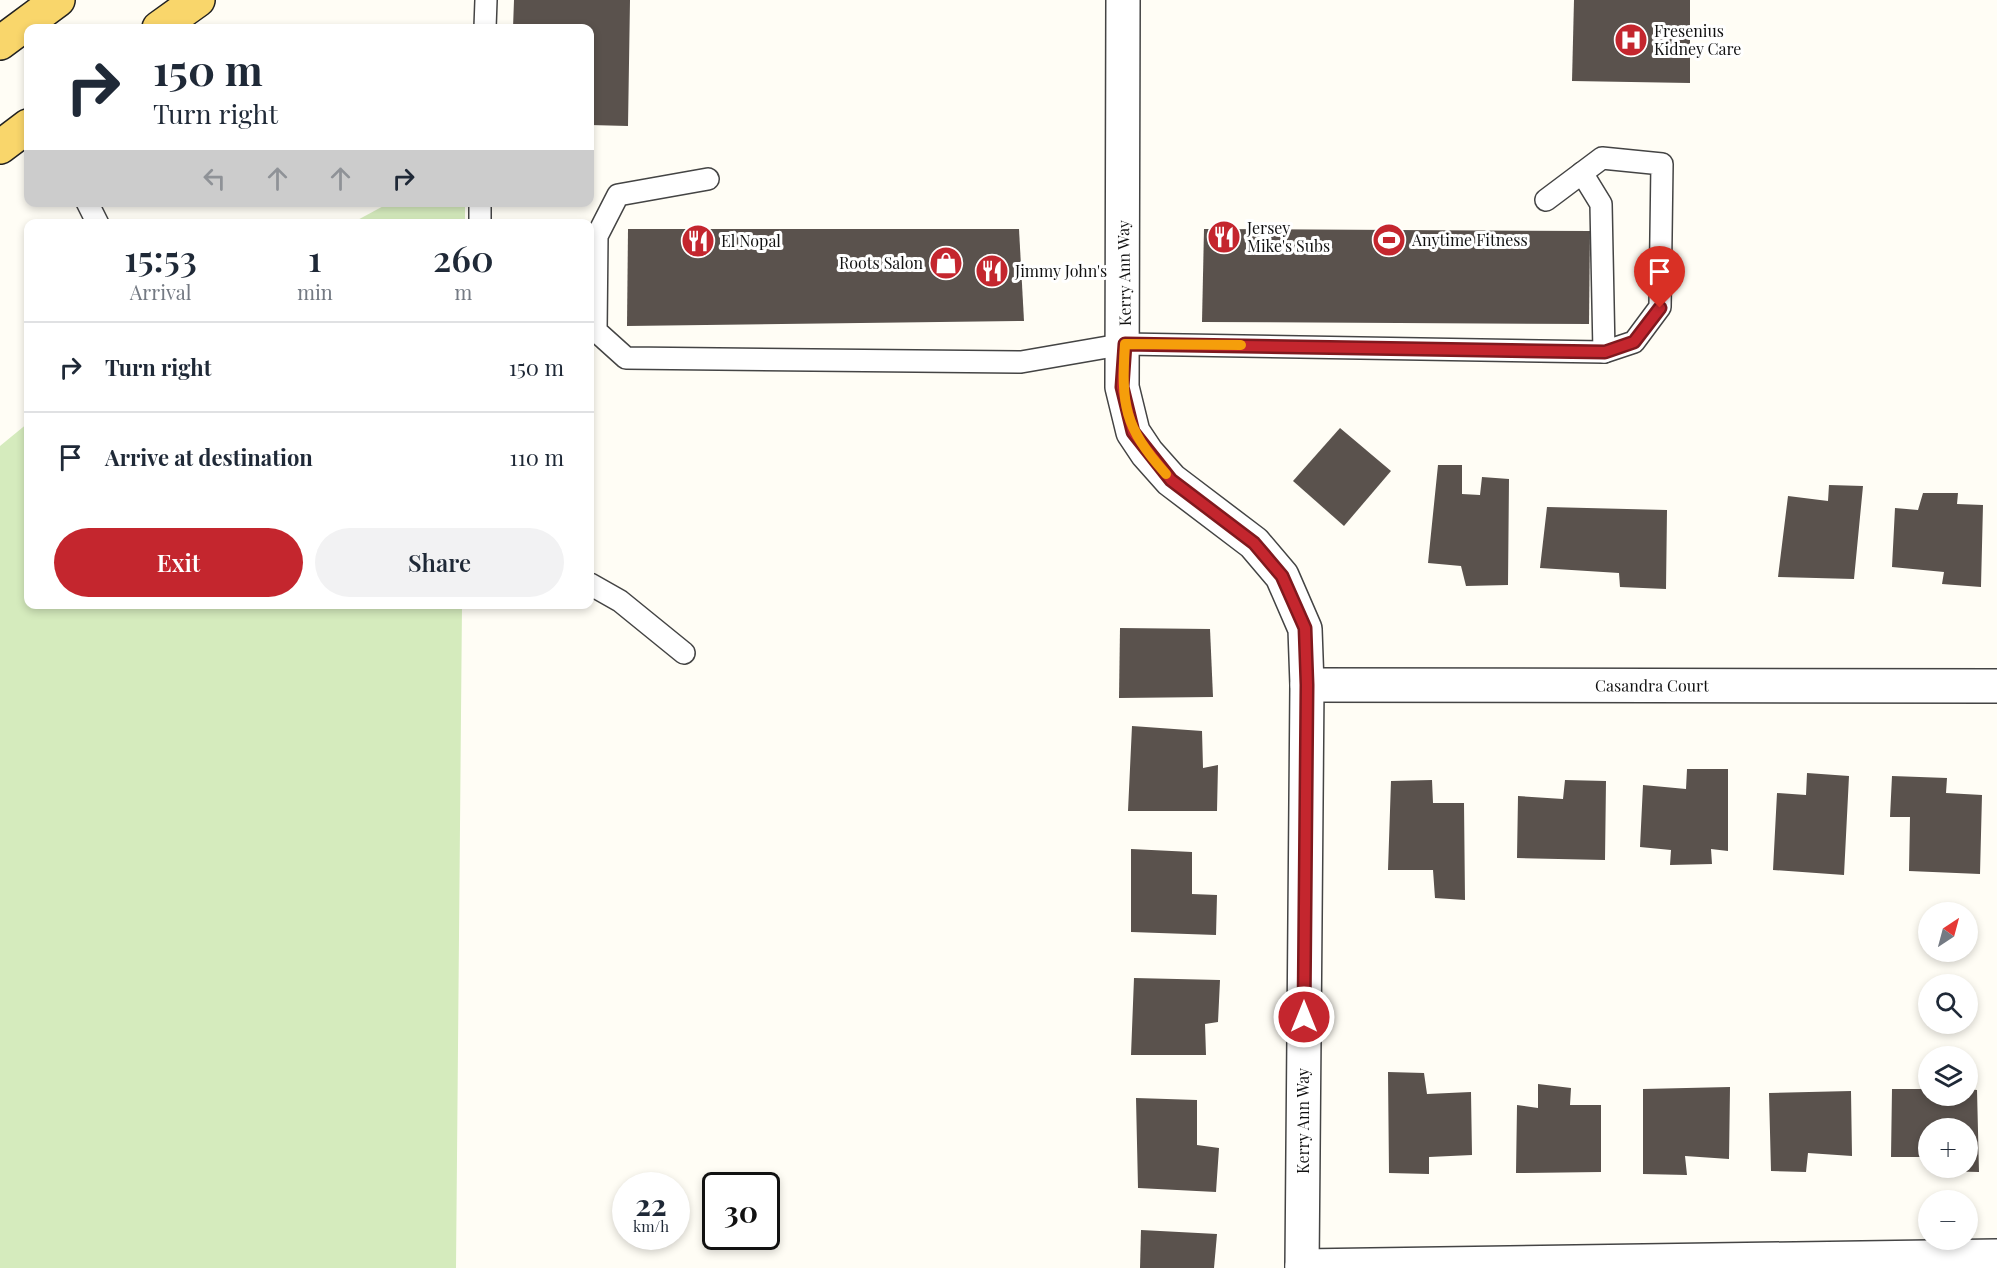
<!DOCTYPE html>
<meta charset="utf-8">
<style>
:root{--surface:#fff;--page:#f2f2f3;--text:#1f2937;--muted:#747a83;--line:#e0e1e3;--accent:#c4262e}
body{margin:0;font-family:"Playfair Display",serif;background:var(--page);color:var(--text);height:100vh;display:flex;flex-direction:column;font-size:22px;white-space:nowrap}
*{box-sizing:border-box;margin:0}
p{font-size:20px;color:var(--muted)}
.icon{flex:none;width:33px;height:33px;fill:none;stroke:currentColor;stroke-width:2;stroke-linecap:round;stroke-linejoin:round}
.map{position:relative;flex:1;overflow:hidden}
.sheet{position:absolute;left:24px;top:219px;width:570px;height:390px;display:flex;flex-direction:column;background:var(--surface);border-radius:12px;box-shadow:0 3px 9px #0003}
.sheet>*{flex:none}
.guide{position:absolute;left:24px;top:24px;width:570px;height:183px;border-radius:12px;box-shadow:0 3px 9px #0003;background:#fff;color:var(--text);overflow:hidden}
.needle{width:39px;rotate:36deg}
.buttons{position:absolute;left:1918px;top:902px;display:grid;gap:12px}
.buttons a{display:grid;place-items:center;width:60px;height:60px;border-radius:50%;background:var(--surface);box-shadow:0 3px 9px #0003;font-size:30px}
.speed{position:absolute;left:612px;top:1172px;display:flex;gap:12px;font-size:30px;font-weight:700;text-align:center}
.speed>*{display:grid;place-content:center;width:78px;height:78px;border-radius:50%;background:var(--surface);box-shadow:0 3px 9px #0003;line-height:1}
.speed small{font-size:15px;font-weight:400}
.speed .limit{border:3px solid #111;border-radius:9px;background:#fff;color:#111}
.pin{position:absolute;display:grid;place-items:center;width:51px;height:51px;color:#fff;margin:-62px -26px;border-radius:50% 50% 50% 0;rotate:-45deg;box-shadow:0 0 6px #0007}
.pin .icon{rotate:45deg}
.me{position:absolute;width:66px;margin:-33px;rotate:0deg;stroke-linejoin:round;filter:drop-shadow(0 0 4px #0008)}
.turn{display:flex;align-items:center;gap:21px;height:126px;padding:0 30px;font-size:27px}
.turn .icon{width:78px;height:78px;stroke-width:2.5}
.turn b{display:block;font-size:42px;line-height:51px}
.lanes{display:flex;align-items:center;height:57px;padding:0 30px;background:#0003;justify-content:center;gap:30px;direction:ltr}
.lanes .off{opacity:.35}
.eta{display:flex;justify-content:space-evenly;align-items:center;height:102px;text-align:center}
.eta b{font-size:36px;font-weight:600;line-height:42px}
.button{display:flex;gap:12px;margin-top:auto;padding:12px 30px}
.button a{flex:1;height:69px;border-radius:36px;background:var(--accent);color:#fff;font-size:24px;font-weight:600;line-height:69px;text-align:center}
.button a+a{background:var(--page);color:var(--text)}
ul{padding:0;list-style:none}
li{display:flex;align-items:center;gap:18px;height:90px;padding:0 30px;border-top:2px solid var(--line)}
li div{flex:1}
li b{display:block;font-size:22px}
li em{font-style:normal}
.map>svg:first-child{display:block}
.green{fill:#d5ebbd}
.building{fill:#5a524d}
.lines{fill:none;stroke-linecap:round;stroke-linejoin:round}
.lane-casing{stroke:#444;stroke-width:24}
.street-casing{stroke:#444;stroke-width:36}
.primary-casing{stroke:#222;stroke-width:36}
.lane{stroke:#fff;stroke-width:21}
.street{stroke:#fff;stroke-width:33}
.primary{stroke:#f9d66b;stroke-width:33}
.route-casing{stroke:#7f191e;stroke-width:15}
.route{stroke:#c4262e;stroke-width:10}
.slow{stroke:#f59e0b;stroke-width:10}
.labels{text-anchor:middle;stroke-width:6;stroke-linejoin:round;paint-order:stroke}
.poi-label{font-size:16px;fill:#111;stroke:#fff;text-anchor:start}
.street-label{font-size:16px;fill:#111;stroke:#fff}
</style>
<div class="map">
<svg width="1997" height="1268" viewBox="0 0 1997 1268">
<rect width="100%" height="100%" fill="#fffdf5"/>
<g class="green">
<polygon points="389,203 465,203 465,223 352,223"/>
<polygon points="28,423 28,604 462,605 456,1268 0,1268 0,446"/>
</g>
<g class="building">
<polygon points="514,0 630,0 628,126 590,125 590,28 513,28"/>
<polygon points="1574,0 1690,0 1690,83 1572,81"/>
<polygon points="628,229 1019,229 1024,321 627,326"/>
<polygon points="1204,229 1590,231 1589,324 1202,322"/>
<polygon points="1340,428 1391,471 1344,526 1293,481"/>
<polygon points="1438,465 1462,465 1462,494 1480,495 1482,477 1509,479 1508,585 1466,586 1461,566 1428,563"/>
<polygon points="1829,485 1863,486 1854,579 1778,577 1788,496 1828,501"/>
<polygon points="1923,493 1958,493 1957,504 1983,505 1981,587 1942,584 1944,572 1892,567 1895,508 1918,510"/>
<polygon points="1547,507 1667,510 1666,589 1620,587 1619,573 1540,568"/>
<polygon points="1120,628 1210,629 1213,697 1119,698"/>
<polygon points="1132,726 1202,731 1203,768 1218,765 1217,811 1128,811"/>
<polygon points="1687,769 1728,769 1728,851 1711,849 1712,864 1670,865 1671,850 1640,847 1643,785 1686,789"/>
<polygon points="1807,773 1849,776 1844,875 1773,870 1777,793 1806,795"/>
<polygon points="1892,776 1947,778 1946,793 1982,795 1980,874 1909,871 1910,817 1890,817"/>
<polygon points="1432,780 1433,803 1464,803 1465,900 1435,898 1433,870 1388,870 1391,781"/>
<polygon points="1565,780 1606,781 1605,860 1517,858 1518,796 1563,799"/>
<polygon points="1131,849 1192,852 1192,894 1217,895 1216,935 1131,932"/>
<polygon points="1134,978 1220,980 1218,1022 1205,1024 1206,1055 1131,1055"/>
<polygon points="1388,1072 1424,1073 1427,1094 1471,1092 1472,1155 1429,1157 1429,1174 1389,1173"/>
<polygon points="1538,1084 1571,1088 1570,1105 1601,1105 1601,1172 1516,1173 1517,1105 1538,1108"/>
<polygon points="1730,1087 1729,1159 1685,1156 1687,1175 1643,1174 1643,1089"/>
<polygon points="1892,1089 1929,1089 1929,1095 1968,1095 1968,1089 1977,1090 1979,1172 1936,1171 1937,1167 1968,1167 1968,1128 1929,1128 1929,1157 1891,1157"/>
<polygon points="1851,1091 1852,1156 1808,1153 1806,1172 1771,1171 1769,1093"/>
<polygon points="1136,1098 1197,1100 1197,1145 1219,1148 1216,1192 1138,1188"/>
<polygon points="1141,1230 1217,1234 1214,1268 1140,1268"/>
</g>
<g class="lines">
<g class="lane-casing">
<g id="lane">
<polyline points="485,28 486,0"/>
<polyline points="1582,173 1601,204 1604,352"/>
<polyline points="708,179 618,195 597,236 596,331 626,358 1021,362 1125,344 1604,352 1634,342 1660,307 1662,164 1602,158 1546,200"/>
<polyline points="87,202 98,224"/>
<polyline points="480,224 480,202"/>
<polyline points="590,584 620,601 684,653"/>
</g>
</g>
<g class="street-casing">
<g id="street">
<polyline points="1123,0 1122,387 1133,432 1147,453 1171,480 1254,543 1282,576 1305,629 1307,685 1302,1268"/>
<path id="s1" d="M1307 685 1997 686"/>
<polyline points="1302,1266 1997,1256"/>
</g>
</g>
<g class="primary-casing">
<g id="primary">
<polyline points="159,28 198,0"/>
<polyline points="0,43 58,0"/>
<polyline points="0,147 28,126"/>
</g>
</g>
<use href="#lane" class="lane"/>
<use href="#street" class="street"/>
<use href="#primary" class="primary"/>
</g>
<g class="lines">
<g class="route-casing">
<polyline id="route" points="1304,1017 1307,685 1305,628 1282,576 1254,543 1171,480 1133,432 1122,387 1125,344 1605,352 1634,342 1660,308"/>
</g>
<use href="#route" class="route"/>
<path class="slow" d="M1166 474C1124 427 1121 405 1125 344L1241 345"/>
</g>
<defs>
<g id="hospital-disc" transform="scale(1.725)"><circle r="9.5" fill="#c4262e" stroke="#fff"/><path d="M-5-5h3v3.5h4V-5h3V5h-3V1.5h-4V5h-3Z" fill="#fff"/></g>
<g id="restaurant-disc" transform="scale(1.725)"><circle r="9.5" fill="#c4262e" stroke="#fff"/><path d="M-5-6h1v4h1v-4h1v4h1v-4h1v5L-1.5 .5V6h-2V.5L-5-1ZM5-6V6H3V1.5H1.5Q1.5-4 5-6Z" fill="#fff"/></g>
<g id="stadium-disc" transform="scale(1.725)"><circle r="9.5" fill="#c4262e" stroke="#fff"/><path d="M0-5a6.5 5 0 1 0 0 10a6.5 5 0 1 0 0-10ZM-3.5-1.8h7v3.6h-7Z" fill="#fff"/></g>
<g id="shop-disc" transform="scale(1.725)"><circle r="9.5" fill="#c4262e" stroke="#fff"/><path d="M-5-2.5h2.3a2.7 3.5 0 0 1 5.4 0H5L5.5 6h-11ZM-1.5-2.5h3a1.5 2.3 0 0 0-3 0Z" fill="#fff"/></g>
</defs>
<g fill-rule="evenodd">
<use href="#hospital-disc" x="1631" y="40"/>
<use href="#restaurant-disc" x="1224" y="237"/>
<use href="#stadium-disc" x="1389" y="240"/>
<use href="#restaurant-disc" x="698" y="241"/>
<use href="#shop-disc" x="946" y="263"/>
<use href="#restaurant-disc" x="992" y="271"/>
</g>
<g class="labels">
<g class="poi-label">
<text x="1654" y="37">Fresenius<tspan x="1654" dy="18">Kidney Care</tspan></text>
<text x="1247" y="234">Jersey<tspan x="1247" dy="18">Mike's Subs</tspan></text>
<text x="1412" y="246">Anytime Fitness</text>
<text x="721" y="247">El Nopal</text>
<text x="923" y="269" text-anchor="end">Roots Salon</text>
<text x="1015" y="277">Jimmy John's</text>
</g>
<g class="street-label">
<text transform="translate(1124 273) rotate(-91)" y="6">Kerry Ann Way</text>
<text dy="6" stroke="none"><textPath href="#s1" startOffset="345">Casandra Court</textPath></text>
<text transform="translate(1303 1121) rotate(-90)" y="6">Kerry Ann Way</text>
</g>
</g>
</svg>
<div class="buttons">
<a><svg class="needle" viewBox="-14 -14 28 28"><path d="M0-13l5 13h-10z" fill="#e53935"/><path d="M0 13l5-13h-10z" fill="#747a83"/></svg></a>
<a><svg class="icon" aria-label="search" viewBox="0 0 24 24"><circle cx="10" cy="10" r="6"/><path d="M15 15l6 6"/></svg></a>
<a><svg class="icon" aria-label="layers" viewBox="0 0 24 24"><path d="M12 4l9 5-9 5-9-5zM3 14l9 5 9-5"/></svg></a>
<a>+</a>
<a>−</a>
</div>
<div class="speed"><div>22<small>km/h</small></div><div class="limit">30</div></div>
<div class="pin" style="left:1660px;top:308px;background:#d93025"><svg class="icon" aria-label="arrive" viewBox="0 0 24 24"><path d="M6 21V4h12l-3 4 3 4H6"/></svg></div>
<svg class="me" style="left:1304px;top:1017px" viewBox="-20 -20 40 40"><circle r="17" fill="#c4262e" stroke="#fff" stroke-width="3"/><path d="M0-11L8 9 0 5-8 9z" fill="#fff"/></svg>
<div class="guide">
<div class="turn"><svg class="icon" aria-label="right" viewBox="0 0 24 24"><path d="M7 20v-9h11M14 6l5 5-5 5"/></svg><div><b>150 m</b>Turn right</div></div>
<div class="lanes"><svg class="icon off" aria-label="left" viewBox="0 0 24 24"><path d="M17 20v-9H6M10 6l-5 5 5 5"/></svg><svg class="icon off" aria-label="ahead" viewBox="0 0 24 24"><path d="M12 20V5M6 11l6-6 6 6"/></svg><svg class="icon off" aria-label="ahead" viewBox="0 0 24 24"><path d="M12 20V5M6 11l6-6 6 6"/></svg><svg class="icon" aria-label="right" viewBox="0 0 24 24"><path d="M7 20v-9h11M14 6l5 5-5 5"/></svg></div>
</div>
<section class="sheet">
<div class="eta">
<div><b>15:53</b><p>Arrival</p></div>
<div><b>1</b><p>min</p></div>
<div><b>260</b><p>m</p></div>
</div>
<ul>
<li><svg class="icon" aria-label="right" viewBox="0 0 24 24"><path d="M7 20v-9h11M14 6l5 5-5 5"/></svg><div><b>Turn right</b></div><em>150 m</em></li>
<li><svg class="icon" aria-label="arrive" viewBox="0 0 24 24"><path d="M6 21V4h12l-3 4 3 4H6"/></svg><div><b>Arrive at destination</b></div><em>110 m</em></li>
</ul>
<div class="button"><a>Exit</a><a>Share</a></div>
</section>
</div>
